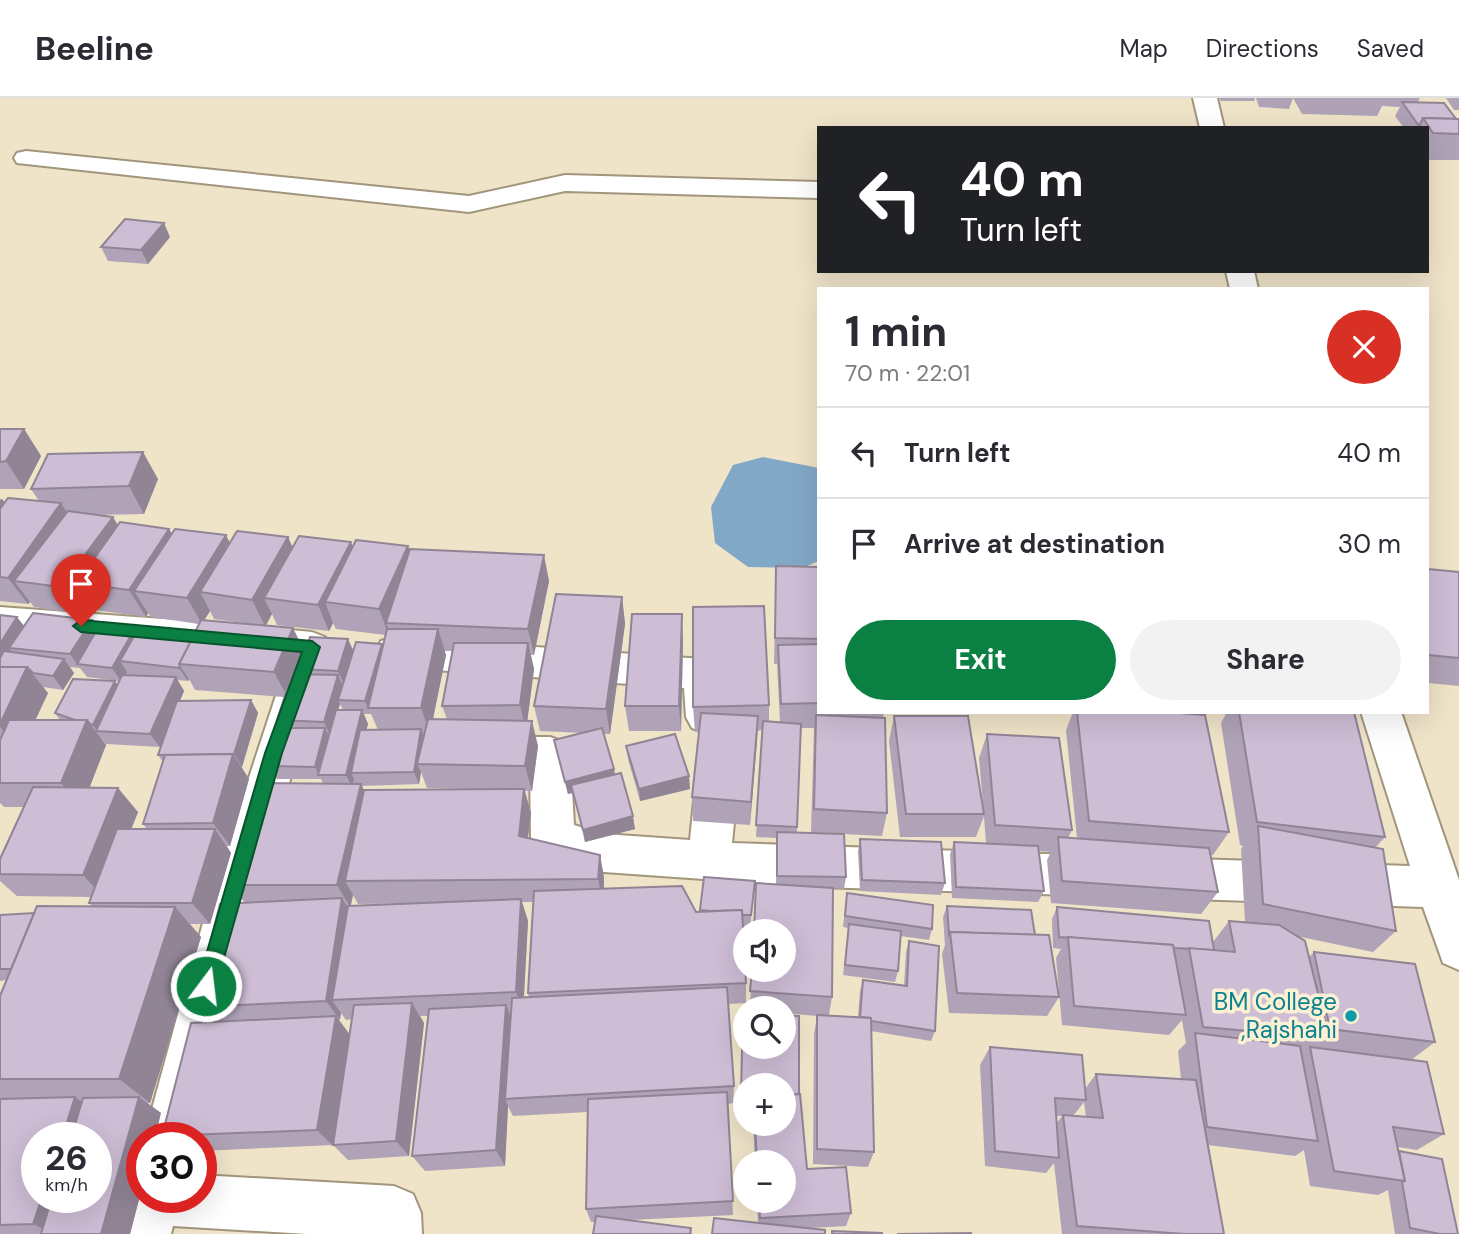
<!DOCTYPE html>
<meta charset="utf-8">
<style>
:root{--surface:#fff;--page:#f2f2f3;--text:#2b2b33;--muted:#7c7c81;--line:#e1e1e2;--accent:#0b8043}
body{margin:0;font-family:"DM Sans",sans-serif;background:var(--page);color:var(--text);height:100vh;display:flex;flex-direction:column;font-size:26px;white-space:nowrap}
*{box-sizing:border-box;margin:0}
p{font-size:23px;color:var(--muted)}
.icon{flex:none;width:38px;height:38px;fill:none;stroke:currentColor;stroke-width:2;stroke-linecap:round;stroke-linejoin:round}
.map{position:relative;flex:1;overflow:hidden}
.details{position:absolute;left:817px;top:189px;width:612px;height:427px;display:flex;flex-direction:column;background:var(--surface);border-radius:0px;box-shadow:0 7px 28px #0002}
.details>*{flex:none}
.hud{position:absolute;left:817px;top:28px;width:612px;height:147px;border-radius:0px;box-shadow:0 7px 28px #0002;background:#202124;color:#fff;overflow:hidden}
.fabs{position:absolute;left:733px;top:821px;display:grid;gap:14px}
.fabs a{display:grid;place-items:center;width:63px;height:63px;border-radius:50%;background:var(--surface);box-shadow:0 7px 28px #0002;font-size:35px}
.speed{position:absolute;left:21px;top:1024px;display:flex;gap:14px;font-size:35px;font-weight:700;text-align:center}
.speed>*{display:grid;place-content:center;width:91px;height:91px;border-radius:50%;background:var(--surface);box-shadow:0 7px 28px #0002;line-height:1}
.speed small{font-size:18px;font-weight:400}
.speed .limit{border:10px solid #d22;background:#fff;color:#111}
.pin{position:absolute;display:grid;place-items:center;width:60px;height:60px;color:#fff;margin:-72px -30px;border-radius:50% 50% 50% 0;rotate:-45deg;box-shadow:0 0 7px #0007}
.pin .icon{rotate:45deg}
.me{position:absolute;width:77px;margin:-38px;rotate:15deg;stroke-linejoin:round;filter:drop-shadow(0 0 5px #0008)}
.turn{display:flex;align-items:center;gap:24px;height:147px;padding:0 28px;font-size:32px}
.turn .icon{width:91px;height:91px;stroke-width:2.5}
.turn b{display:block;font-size:49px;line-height:60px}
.round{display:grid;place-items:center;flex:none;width:74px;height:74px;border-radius:37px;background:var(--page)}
.head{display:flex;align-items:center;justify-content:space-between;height:119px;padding:0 28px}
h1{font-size:42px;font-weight:700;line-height:52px}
.action{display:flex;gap:14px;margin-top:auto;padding:14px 28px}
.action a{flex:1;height:80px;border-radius:42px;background:var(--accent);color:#fff;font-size:28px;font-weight:700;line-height:80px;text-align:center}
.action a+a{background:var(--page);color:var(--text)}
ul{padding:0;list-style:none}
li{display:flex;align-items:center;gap:21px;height:91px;padding:0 28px;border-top:2px solid var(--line)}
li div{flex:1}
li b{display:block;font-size:26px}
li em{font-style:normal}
header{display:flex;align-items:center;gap:42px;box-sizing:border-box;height:98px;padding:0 35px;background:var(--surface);border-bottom:2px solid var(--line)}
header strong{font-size:33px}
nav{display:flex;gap:38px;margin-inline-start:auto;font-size:24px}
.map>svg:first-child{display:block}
.water{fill:#82a8c7}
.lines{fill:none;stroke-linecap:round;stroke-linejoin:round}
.street-casing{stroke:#a1967c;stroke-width:4}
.street{fill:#fff;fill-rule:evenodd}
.wall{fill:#b0a3b7;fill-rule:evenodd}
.shaded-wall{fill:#908495}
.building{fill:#cdbdd5;stroke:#908495;stroke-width:2}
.route{fill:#0b8043;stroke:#07532c;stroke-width:2}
.culture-dot{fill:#0f9aa8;stroke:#fdf0d5;stroke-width:2.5}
.labels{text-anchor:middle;stroke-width:7;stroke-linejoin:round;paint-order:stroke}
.near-culture-label{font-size:24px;fill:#0d838f;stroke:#fdf0d5;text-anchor:end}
</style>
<header>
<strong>Beeline</strong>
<nav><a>Map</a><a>Directions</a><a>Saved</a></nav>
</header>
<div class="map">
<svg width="1459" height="1136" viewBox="0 0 1459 1136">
<rect width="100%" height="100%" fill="#efe3c8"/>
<polygon class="water" points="763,359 819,370 819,463 802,470 748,469 715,445 711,409 733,367"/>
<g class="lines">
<g class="street-casing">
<g id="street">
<polygon points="1193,0 1217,0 1224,30 1200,30"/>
<polygon points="26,53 469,98 565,77 819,84 819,100 565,93 469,114 17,65 14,60 17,55"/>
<polygon points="1226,173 1254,173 1258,191 1230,191"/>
<polygon points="0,509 190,523 203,528 209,538 203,548 190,553 0,537"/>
<polygon points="250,528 312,534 325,539 331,549 256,792 195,1040 144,1040 212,792 288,561 237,553 231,543 237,533"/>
<path d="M394 539 703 561 717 565C726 583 729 612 720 630L706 635 692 630 686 619 684 590 394 569 381 565 375 554 381 543Z"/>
<polygon points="1361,614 1401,614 1459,782 1459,872 1443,865 1423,809 1162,800 1146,794 1140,780 1146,766 1162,760 1410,768"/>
<polygon points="484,639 550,639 564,644 570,656 574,727 604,736 690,742 697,673 703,661 718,656 733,661 739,673 732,745 1102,758 1118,764 1124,778 1118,792 1102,798 818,789 604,774 538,753 531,740 530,673 484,673 470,668 464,656 470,644"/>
<polygon points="201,1077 394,1088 413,1096 421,1115 422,1136 307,1136 173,1128 171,1136 117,1136 135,1080 142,1078 142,1099 201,1099"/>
</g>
</g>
<use href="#street" class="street"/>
</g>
<g class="wall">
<polygon points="1219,0 1255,0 1254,3 1221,3"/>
<polygon points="1256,0 1293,0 1289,11 1259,9"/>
<polygon points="1293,0 1420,0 1418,4 1456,21 1459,21 1459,62 1428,62 1428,30 1404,30 1395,18 1400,9 1382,8 1377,18 1302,16"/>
<polygon points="1446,0 1459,0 1459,12 1454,12"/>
<polygon points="170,139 148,166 108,163 101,149"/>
<polygon points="0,331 24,331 41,358 24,391 0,391"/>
<path d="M158 381 144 416 95 417 118 428 169 431 172 436 226 437 229 445 288 439 292 450 408 448 409 452 549 483 534 557H531L534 571 527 623 538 648 532 693H525L531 715 528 740 600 757 604 780V791L696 814H700L704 779 755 783 750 829 743 828 746 885V905L728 906 734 988 733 1005 728 1006 733 1117 630 1122 691 1130 692 1136H593L595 1124H591L586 1111 588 1014 513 1018 508 1008 505 1068 425 1073 412 1058 428 918H420L424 925 409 1058 348 1062 333 1047 201 1053V1040H164L162 1038 209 924 194 909 244 804 231 787 323 686 321 681H277L269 668 281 630 277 622 284 599 195 592 189 581 188 583 177 582 184 593 180 603 251 602 258 615 242 669H241L249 681 230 748H227L231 755 210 826H190L201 839 150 1005H147L161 1015 142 1040V1090L130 1136H0V896L7 882 0 883V817L34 815 93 809 89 805 91 799 17 798 0 783V761L24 709H4L0 705V517L24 528 92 522 98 531 135 537H194L199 526 151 519 148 515 146 519 95 512 89 503 79 516 34 509 30 504 28 506 0 503V401H2L5 405 39 403 31 391ZM210 513 214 521 257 527 204 522ZM272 516 277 527 329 533 333 525 336 531 386 537 383 548 353 552 305 554 266 528ZM444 553H452L442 608 447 621H433L446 557ZM70 569 80 570 87 579 119 583 117 587 115 583 55 615 60 622H35L48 595 43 589 63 592 74 575ZM340 606 343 612H338ZM364 616H371L378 632H366L368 626ZM167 631 158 657 163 664 143 726 147 731H131L138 714 89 690 106 647 100 639 106 646 160 649ZM421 674 427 690 468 691 364 693 362 688 419 686ZM353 797 358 806 428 805 351 808ZM522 804H533L528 895 529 899 524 900 528 823ZM341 915 346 922 352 921 350 937 339 922Z"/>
<path d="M776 468 819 469V614H884L883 620 887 715 882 738 844 736 846 779 844 791 833 790 832 899 829 917 858 919 860 893 863 882 904 888 906 854 909 843 935 933 931 943 871 933 874 1054 868 1069 813 1066 814 936 817 918 784 915V910H750L752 872 776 786 777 740 756 739 762 632 757 633 750 727 693 723 692 699 699 634H695L693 609 769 607V624H780L777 566H774ZM801 630H814L811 734 834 735 797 734Z"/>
<polygon points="1428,471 1459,474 1459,588 1428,585"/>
<polygon points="622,499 625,526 610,636 604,636 615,676 635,731 585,744 573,695 568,696 554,642 582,635 540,633 534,608"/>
<polygon points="683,543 681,633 629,633 625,608"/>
<polygon points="1073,614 1167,614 1229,734 1213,757 1210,757 1218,794 1201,816 1051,805 1047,762 1051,754 1038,753 1044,793 1038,804 952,800 950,756 954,744 986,745 984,718 976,739 900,739 889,643 894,618 983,706 979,660 987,636 1072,732 1068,740 1077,740 1066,632"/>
<path d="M1227 614H1354L1385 739 1375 750 1396 833 1373 854 1296 838 1309 859 1314 854 1435 944 1411 962 1444 1036 1417 1052 1398 1049 1399 1053 1458 1136H1395L1388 1092 1378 1097 1310 1088 1304 1052 1295 1058 1208 1047 1224 1136H1062L1054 1065 1046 1075 985 1068 980 967 990 949 1085 991 1096 976 1181 981 1178 953 1186 945 1182 922 1169 937 1062 927 1056 860 1061 851 1053 850 1052 821 1057 809 1213 844 1229 823 1245 824 1241 751 1243 748 1240 747 1221 625ZM1084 1004 1086 1019 1073 1018ZM1056 1018H1062L1056 1026Z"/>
<polygon points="626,648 690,691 640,703 628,661"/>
<polygon points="860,741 945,785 941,797 860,793 858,753"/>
<polygon points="847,795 932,831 929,842 900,838 898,873 895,884 843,877 848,830 843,829"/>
<polygon points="947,808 1035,837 1059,899 1047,918 949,915 942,856 945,847 943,819"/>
<polygon points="743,915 799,997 807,1071 851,1115 846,1128 810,1130 758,1125 757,1102 784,1102 784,1064 755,1064 753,1026 784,1026 784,987 746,987 746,1003 741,1003"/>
</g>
<g class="shaded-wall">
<polygon points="164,125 170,139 148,166 141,152"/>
<polygon points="24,331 41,358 24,391 6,363"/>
<polygon points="143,354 158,381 144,416 129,388"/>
<polygon points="2,401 20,428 0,454 0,403"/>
<polygon points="61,405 78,432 14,483 30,504 28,506 8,480"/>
<polygon points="113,419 129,446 77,485 89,503 79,516 61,489"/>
<polygon points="169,431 184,457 134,493 148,515 146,519 129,492"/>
<polygon points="226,437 239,464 200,494 210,513 202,526 187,500"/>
<polygon points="288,439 300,466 264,500 272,516 265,528 252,502"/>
<polygon points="351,444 361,471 325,504 333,525 329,533 318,507"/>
<polygon points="408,448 417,475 386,525 390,535 389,538 379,511"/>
<polygon points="544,457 549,483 534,557 528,531"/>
<polygon points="622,499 625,526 610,636 606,611"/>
<polygon points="682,516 683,543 681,633 679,608"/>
<polygon points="17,519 28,533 9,550 13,556 6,566 0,558 0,546"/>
<polygon points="92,522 101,535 77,566 70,556"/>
<polygon points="293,530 306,556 288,600 274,574"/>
<polygon points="438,531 446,557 430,635 421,610"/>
<polygon points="133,534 142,547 120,563 127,574 121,583 112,570"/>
<polygon points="348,541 354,554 344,586 338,573"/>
<polygon points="528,545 534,571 526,633 520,607"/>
<polygon points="382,546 388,559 368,610 371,616 365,603"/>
<polygon points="64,561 74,575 63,592 53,578"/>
<polygon points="180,568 189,581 188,583 179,570"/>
<polygon points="27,569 48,595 21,653 0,629 0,626"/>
<polygon points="338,577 344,591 338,602 340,606 330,637 324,624"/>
<polygon points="176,579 184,593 160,649 150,636"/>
<polygon points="115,583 124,597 97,633 93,627"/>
<polygon points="251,602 258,615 242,669 234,656"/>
<polygon points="362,612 368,626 356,675 351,675 354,681 352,689 346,677"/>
<polygon points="758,618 757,643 750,727 751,704"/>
<polygon points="87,622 106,647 82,709 61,685"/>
<polygon points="532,623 538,648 532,693 525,668"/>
<polygon points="325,630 331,643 319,677 315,669"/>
<polygon points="421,631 426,644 417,666 421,674 419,686 414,674"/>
<polygon points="233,656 249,681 230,748 213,725"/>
<polygon points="614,671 616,684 568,696 565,684"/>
<polygon points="689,678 690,691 640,703 639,691"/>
<polygon points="361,686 373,710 345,783 353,797 350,809 337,787"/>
<polygon points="118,690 138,714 104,800 83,777"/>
<polygon points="524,691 531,715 525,761 519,738"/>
<polygon points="633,718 635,731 585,744 583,732"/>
<polygon points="215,731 231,755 210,826 192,805"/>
<polygon points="600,757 604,780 603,803 598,781"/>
<polygon points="342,800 355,822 332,902 341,915 340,922 326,903"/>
<polygon points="521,801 528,823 523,913 516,894"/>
<polygon points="175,809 201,839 150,1005 119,981"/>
<polygon points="412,905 424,925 409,1058 396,1043"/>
<polygon points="506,907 514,926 505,1001 508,1008 505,1068 496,1052"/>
<polygon points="336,918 350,937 333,1048 317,1032"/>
<polygon points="75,999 99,1016 92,1040 62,1040"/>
<polygon points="139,999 161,1015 155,1040 142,1040 142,1090 130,1136 101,1136"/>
<polygon points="42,1099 73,1099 54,1136 33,1126"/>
</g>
<g class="building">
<polygon points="1402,4 1444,5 1456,21 1423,20 1419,28"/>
<polygon points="1423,20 1459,21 1459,36 1433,35"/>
<polygon points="125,121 164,125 141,152 101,149"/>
<polygon points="0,331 24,331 6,363 0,364"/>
<polygon points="143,354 129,388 31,391 48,356"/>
<polygon points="8,400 61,405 8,480 0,479 0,411"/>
<polygon points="68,413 113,419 61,489 14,483"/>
<polygon points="120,424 169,431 129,492 77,485"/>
<polygon points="175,431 226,437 187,500 134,493"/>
<polygon points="237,433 288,439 252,502 200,494"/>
<polygon points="299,438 351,444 318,507 264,500"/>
<polygon points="356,442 408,448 379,511 325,504"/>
<polygon points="410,451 544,457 528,531 386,525"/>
<polygon points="776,468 819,469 819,541 775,540"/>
<polygon points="1428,471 1459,474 1459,560 1428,557"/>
<polygon points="556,496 622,499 606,611 534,608"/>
<polygon points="764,508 769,607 693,609 693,509"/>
<polygon points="33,515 92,522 70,556 9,550"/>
<polygon points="632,516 682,516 679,608 625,608"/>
<polygon points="0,517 17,519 0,546"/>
<polygon points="201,522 293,530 274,574 179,566"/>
<polygon points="98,530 133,534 112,570 77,566"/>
<polygon points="138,531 194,537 179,566 180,568 179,570 120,563"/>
<polygon points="387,531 438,531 421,610 368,610"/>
<polygon points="310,539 348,541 338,573 299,571"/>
<polygon points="356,544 382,546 365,603 338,602"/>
<polygon points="454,545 528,545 520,607 442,608"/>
<polygon points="819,546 819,605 781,606 778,547"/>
<polygon points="4,553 64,561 53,578 33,575 27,569 0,569 0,560"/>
<polygon points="0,569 27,569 0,626"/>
<polygon points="292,576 338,577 324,624 277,622"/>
<polygon points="122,577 176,579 150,636 96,633"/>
<polygon points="73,581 115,583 93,627 90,626 87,622 75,622 55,615"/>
<polygon points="251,602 234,656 158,657 177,603"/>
<polygon points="336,612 362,612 346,677 318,677"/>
<polygon points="1077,614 1167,614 1205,617 1229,734 1089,723"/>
<polygon points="1239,614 1354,614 1385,739 1257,724"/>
<polygon points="701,615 758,618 751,704 692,699"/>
<polygon points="816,617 885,620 887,715 814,711"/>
<polygon points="894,618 968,618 984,716 906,716"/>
<polygon points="428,621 532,623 525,668 417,666"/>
<polygon points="9,622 87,622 61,685 0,685 0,642"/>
<polygon points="763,623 801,626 797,729 756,727"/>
<polygon points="281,630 325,630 315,669 269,668"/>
<polygon points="602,630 614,671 565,684 554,642"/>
<polygon points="421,631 414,674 351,675 360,632"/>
<polygon points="675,636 689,678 639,691 626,648"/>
<polygon points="987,636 1059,640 1072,732 995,727"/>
<polygon points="233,656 213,725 143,726 165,657"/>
<polygon points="621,675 633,718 583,732 571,687"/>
<polygon points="261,685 361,686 337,787 231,787"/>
<polygon points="33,689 118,690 83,777 0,776 0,761"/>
<polygon points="524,691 519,738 600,757 598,781 345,783 364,692"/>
<polygon points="1258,728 1383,751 1396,833 1263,806"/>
<polygon points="117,731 215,731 192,805 89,805"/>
<polygon points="777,734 844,736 846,779 777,778"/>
<polygon points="1058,739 1209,750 1218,794 1062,783"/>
<polygon points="860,741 941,744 945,785 862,782"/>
<polygon points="954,744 1038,748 1044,793 956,789"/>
<polygon points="704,779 755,783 751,817 742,817 742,812 710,813 700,812"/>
<polygon points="756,785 833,790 832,899 750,893 752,872 784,872 784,833 754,833"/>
<polygon points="682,788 696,814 742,812 746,885 528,895 534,793"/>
<polygon points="847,795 933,807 932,831 845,818"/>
<polygon points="342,800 326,903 194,909 220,806"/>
<polygon points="521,801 516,894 332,902 348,808"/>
<polygon points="37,808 175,809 119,981 0,981 0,898"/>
<polygon points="947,808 1031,812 1035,837 950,834 949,836"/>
<polygon points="1057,809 1209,823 1214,852 1174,850 1173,847 1059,839"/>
<polygon points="34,815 11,871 0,871 0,817"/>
<polygon points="1229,823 1279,827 1305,843 1329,940 1203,929 1189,850 1235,854"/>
<polygon points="849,826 901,833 898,873 845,867"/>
<polygon points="950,834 1049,837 1059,899 957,895"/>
<polygon points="1068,839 1173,847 1186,917 1074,908"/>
<polygon points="909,843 939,848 935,933 871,923 871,920 860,919 863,882 907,888"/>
<polygon points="1314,854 1415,866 1435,944 1330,931"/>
<polygon points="727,889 734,988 505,1001 512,900"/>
<polygon points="412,905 396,1043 333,1047 354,907"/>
<polygon points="506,907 496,1052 412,1058 429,911"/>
<polygon points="743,915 746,915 746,948 784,948 784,917 799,918 799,997 784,996 784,987 746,987 746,994 741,994"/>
<polygon points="817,917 871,920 874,1054 817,1051"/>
<polygon points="336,918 317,1032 162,1038 191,925"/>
<polygon points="1195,935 1300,948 1318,1043 1207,1029"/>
<polygon points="990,949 1082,957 1086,1002 1055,1000 1059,1060 995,1053"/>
<polygon points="1310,949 1427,964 1444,1036 1393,1029 1405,1083 1334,1073"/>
<polygon points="1096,976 1196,982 1224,1136 1185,1136 1077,1128 1063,1017 1103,1020"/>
<polygon points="727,994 733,1103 586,1111 588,1001"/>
<polygon points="800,996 807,1071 846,1069 851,1115 760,1120 759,1102 784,1102 784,1064 757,1064 755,1026 784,1026 784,997"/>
<polygon points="75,999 62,1040 37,1040 37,1099 42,1099 33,1126 0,1127 0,1001"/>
<polygon points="139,999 101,1136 41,1136 52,1099 96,1099 96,1040 71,1040 83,1000"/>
<polygon points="1399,1053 1442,1061 1458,1136 1440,1136 1410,1130 1402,1084 1405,1083"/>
<polygon points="596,1118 691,1130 690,1136 593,1136"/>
<polygon points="714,1120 825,1132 825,1136 712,1136"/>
<polygon points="832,1133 882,1135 882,1136 832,1136"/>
<polygon points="971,1135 971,1136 897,1136"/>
</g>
<polygon class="route" points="81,522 312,543 320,549 282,655 216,888 213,894 206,897 199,894 197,888 265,655 302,554 81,534 73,528"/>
<circle class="culture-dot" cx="1351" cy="918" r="7"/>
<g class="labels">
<g class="near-culture-label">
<text x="1337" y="912">BM College<tspan x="1337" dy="28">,Rajshahi</tspan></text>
</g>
</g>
</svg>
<div class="fabs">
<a><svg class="icon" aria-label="sound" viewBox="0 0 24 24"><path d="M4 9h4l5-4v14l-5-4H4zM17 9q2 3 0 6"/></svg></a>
<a><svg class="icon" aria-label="search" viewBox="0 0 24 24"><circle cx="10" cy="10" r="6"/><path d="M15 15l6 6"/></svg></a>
<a>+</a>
<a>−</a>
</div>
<div class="speed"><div>26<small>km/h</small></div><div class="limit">30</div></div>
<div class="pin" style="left:81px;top:528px;background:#d93025"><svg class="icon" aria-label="arrive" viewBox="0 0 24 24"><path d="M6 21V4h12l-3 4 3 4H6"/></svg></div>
<svg class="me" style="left:206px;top:888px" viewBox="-20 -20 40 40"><circle r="17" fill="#0b8043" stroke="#fff" stroke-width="3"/><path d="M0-11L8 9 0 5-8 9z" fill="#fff"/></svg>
<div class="hud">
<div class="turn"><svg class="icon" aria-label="left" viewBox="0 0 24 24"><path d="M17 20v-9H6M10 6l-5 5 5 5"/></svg><div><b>40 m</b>Turn left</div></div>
</div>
<section class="details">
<div class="head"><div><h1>1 min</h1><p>70 m · 22:01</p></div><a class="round" style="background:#d93025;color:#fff"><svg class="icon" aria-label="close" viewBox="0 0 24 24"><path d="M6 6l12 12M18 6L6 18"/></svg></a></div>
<ul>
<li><svg class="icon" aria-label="left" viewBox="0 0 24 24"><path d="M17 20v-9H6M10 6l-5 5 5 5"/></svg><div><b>Turn left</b></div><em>40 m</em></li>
<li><svg class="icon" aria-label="arrive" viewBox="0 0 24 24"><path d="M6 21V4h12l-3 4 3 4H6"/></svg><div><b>Arrive at destination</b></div><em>30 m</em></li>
</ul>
<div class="action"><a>Exit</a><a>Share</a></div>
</section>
</div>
